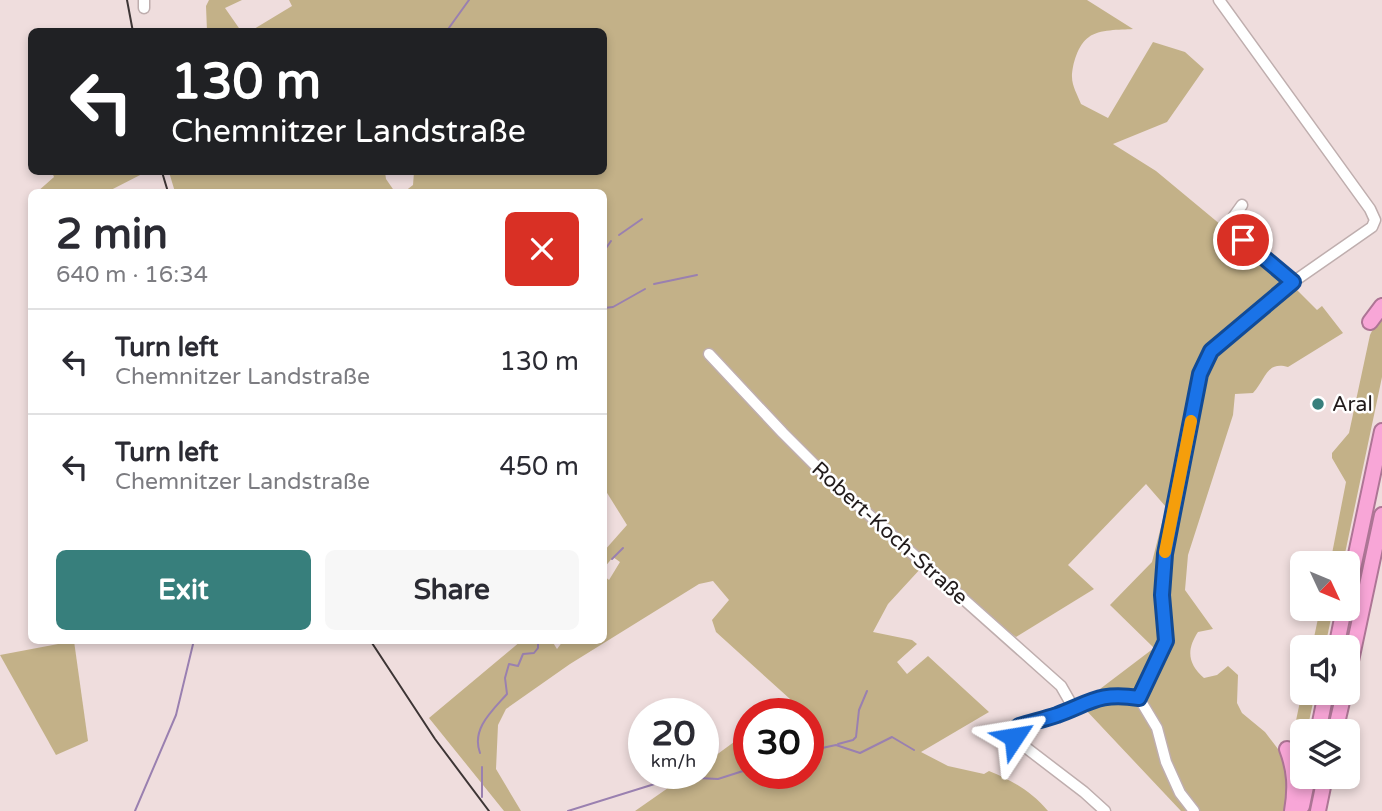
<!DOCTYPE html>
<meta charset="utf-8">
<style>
:root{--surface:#fff;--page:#f7f7f7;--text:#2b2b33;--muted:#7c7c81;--line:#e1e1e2;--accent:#377f7c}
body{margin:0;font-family:"Varela Round",sans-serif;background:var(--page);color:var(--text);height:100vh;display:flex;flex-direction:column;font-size:26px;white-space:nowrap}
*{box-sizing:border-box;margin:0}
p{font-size:23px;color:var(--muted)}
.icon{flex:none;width:38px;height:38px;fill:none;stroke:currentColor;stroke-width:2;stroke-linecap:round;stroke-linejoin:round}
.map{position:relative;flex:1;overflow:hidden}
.drawer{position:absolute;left:28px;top:189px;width:579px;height:455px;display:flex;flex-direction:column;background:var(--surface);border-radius:10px;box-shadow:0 4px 10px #0003}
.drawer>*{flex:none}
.top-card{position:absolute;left:28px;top:28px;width:579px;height:147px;border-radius:10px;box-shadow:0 4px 10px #0003;background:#202124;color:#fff;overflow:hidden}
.needle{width:46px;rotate:134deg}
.controls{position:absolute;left:1290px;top:551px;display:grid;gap:14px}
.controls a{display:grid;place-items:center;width:70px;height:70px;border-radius:10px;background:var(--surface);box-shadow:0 4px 10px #0003;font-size:35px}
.speed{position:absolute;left:628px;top:698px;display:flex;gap:14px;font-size:35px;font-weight:700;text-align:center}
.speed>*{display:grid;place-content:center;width:91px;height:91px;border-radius:50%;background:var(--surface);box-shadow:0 4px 10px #0003;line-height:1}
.speed small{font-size:18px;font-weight:400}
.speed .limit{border:10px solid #d22;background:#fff;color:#111}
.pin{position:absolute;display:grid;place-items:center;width:60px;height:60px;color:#fff;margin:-30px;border:4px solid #fff;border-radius:50%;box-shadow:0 2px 7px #0007}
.me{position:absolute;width:77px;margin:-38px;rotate:57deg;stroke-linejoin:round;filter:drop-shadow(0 0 5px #0008)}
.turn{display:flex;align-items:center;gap:24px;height:147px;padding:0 28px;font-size:32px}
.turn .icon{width:91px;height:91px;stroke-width:2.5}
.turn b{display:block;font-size:49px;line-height:60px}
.round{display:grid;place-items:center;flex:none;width:74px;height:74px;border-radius:10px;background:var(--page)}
.head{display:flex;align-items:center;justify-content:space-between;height:119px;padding:0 28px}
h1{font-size:42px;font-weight:800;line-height:52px}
.action{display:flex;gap:14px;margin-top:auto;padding:14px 28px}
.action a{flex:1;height:80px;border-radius:10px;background:var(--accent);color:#fff;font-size:28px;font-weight:800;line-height:80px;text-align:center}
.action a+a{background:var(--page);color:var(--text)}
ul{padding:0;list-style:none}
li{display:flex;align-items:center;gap:21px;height:105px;padding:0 28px;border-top:2px solid var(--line)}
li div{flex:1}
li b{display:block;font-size:26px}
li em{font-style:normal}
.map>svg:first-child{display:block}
.green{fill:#c3b188}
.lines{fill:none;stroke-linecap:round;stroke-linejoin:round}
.stream{stroke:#9a80b0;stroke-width:2}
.minor-casing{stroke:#bfaeae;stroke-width:13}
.highway-casing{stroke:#ad7595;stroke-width:18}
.minor{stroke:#fff;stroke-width:10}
.highway{stroke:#f8a6d7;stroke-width:14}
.rail{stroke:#3d3535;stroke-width:2}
.route-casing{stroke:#114b97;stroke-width:18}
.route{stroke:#1a73e8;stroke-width:12}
.slow{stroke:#f59e0b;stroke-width:12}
.poi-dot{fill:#377f7c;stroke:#fff;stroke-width:2.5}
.labels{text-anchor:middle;stroke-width:5;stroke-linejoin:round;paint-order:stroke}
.poi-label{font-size:21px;fill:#211b1b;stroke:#fff;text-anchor:start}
.street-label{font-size:21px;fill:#211b1b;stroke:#fff}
</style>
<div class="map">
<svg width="1382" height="811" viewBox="0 0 1382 811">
<rect width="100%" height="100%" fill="#efdddd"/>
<g class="green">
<polygon points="209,0 242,0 225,8 241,31 207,31 206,6"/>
<path d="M289 0H1087L1133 29C1120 30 1099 29 1089 37 1078 44 1072 65 1072 77 1072 86 1078 96 1081 104L1108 118 1153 42 1185 52 1204 69 1167 122 1113 144 1156 171 1215 220 1287 280 1317 310 1322 306 1343 333 1288 367C1266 361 1266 379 1253 393L1235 394 1233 415 1188 555 1185 590 1213 629 1198 632C1186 650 1188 664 1204 678L1217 675 1228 666 1238 675 1237 703 1242 713 1265 732 1281 753H1287L1289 811H1181L1084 708 1096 692 1154 648 1110 605 1152 562 1166 507 1146 484 1068 565 1094 589 1016 637 922 567 888 604 873 632 912 640 917 644 897 662 907 674 928 656 989 712 921 752 948 766 984 774 989 771C1013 781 1031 791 1048 811H635L688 774H704V764L749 731V774H808V714H771L790 699 716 632 712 620 729 600 713 581 699 584 570 664 506 709 498 725 496 769 521 811H504L429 718 521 641H552L557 649 563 641 604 640V576L609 580 620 562 613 557 604 568V551L627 525 604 488V192H404L413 185 414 172H604V32H249L292 6Z"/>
<polygon points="52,172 146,172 107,192 37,192 54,177"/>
<polygon points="169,172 385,172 386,179 395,192 175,192"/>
<polygon points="1382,311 1382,377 1343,563 1330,564 1346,482 1332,458 1332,453 1349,433 1370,335"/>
<polygon points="1320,609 1333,609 1325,647 1312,647"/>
<polygon points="74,641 88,741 56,755 0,655"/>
<polygon points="1302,692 1315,693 1307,731 1302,732 1302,755 1298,772 1290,749"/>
</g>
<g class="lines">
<g class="stream">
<polyline points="446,32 469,0"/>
<polyline points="619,235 642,219"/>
<polyline points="604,251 611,241"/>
<polyline points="654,284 697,275"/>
<polyline points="604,308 613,307 645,289"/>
<polyline points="612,559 623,548"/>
<polyline points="808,738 822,748 836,745 860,753 892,737 914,750"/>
<polyline points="838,744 853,740 856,737 859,710 867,691"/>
<path d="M480 753C471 729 492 711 507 694L505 678 509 664 518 666 523 654 534 653 538 648V640"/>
<polyline points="482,767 482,797"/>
<polyline points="135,811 176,715 194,640"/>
<polyline points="568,811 661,782 698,778 718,779 743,771 760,778 761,774"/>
</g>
<g class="minor-casing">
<g id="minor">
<polyline points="144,0 144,8"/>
<polyline points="1242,205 1227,226 1293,282"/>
<polyline points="709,354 783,433 831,481 1061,686 1073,707"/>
<polyline points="1105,811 1084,792 1016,740 1014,734 1019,726 1056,715 1092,699 1112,695 1139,698"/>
<polyline points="1194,811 1180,793 1166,762 1157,728 1139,698 1165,641 1162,595 1165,554 1200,374 1211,351 1293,282 1372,227 1375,220 1370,209 1219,0"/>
</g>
</g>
<g class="highway-casing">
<g id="highway">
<polyline points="1370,322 1382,306"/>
<polyline points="1348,592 1382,431"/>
<polyline points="1336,648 1344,609"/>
<polyline points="1348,675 1382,515"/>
<polyline points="1318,732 1326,693"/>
<polyline points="1335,732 1344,693"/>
<path d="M1287 749C1295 770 1296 788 1292 811"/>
<polyline points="1302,806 1308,777"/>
<polyline points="1318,811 1325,777"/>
</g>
</g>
<use href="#minor" class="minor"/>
<use href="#highway" class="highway"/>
<g class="rail">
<polyline points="127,0 133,32"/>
<polyline points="162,172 168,192"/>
<polyline points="370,640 435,739 489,811"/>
</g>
</g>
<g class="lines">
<g class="route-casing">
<path id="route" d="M1014 737 1015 730 1019 726C1032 722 1045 719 1057 715 1092 702 1099 692 1139 698L1166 641 1162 595 1165 554 1200 374 1211 351 1293 282 1243 240"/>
</g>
<use href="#route" class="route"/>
<polyline class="slow" points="1165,552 1191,421"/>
</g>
<circle class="poi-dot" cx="1318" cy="404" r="7"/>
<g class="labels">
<g class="poi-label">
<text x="1332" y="411">Aral</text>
</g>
<g class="street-label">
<text transform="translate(890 533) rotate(42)" y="7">Robert-Koch-Straße</text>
</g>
</g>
</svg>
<div class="controls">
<a><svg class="needle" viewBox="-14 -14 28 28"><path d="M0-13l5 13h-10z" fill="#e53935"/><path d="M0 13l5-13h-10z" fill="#7c7c81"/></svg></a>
<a><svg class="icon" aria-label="sound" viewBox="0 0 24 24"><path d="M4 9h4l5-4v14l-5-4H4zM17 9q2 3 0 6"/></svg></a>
<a><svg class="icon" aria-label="layers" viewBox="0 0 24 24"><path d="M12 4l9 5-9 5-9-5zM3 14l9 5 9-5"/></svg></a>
</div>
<div class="speed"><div>20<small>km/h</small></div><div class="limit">30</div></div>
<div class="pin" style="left:1243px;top:240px;background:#d93025"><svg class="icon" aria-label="arrive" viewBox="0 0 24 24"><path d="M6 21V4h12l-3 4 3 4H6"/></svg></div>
<svg class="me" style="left:1014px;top:737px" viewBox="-20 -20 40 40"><path d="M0-17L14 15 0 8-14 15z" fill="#1a73e8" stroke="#fff" stroke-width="4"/></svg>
<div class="top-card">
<div class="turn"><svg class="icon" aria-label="left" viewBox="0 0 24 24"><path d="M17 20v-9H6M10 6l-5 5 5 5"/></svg><div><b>130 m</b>Chemnitzer Landstraße</div></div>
</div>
<section class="drawer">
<div class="head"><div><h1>2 min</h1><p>640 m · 16:34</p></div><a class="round" style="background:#d93025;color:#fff"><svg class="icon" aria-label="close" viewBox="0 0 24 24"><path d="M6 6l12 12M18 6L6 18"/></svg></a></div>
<ul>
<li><svg class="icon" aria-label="left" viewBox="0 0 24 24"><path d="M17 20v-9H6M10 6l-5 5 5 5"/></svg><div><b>Turn left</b><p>Chemnitzer Landstraße</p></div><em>130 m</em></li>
<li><svg class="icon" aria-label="left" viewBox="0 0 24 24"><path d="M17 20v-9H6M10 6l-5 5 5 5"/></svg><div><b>Turn left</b><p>Chemnitzer Landstraße</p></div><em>450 m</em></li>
</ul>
<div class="action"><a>Exit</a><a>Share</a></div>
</section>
</div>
